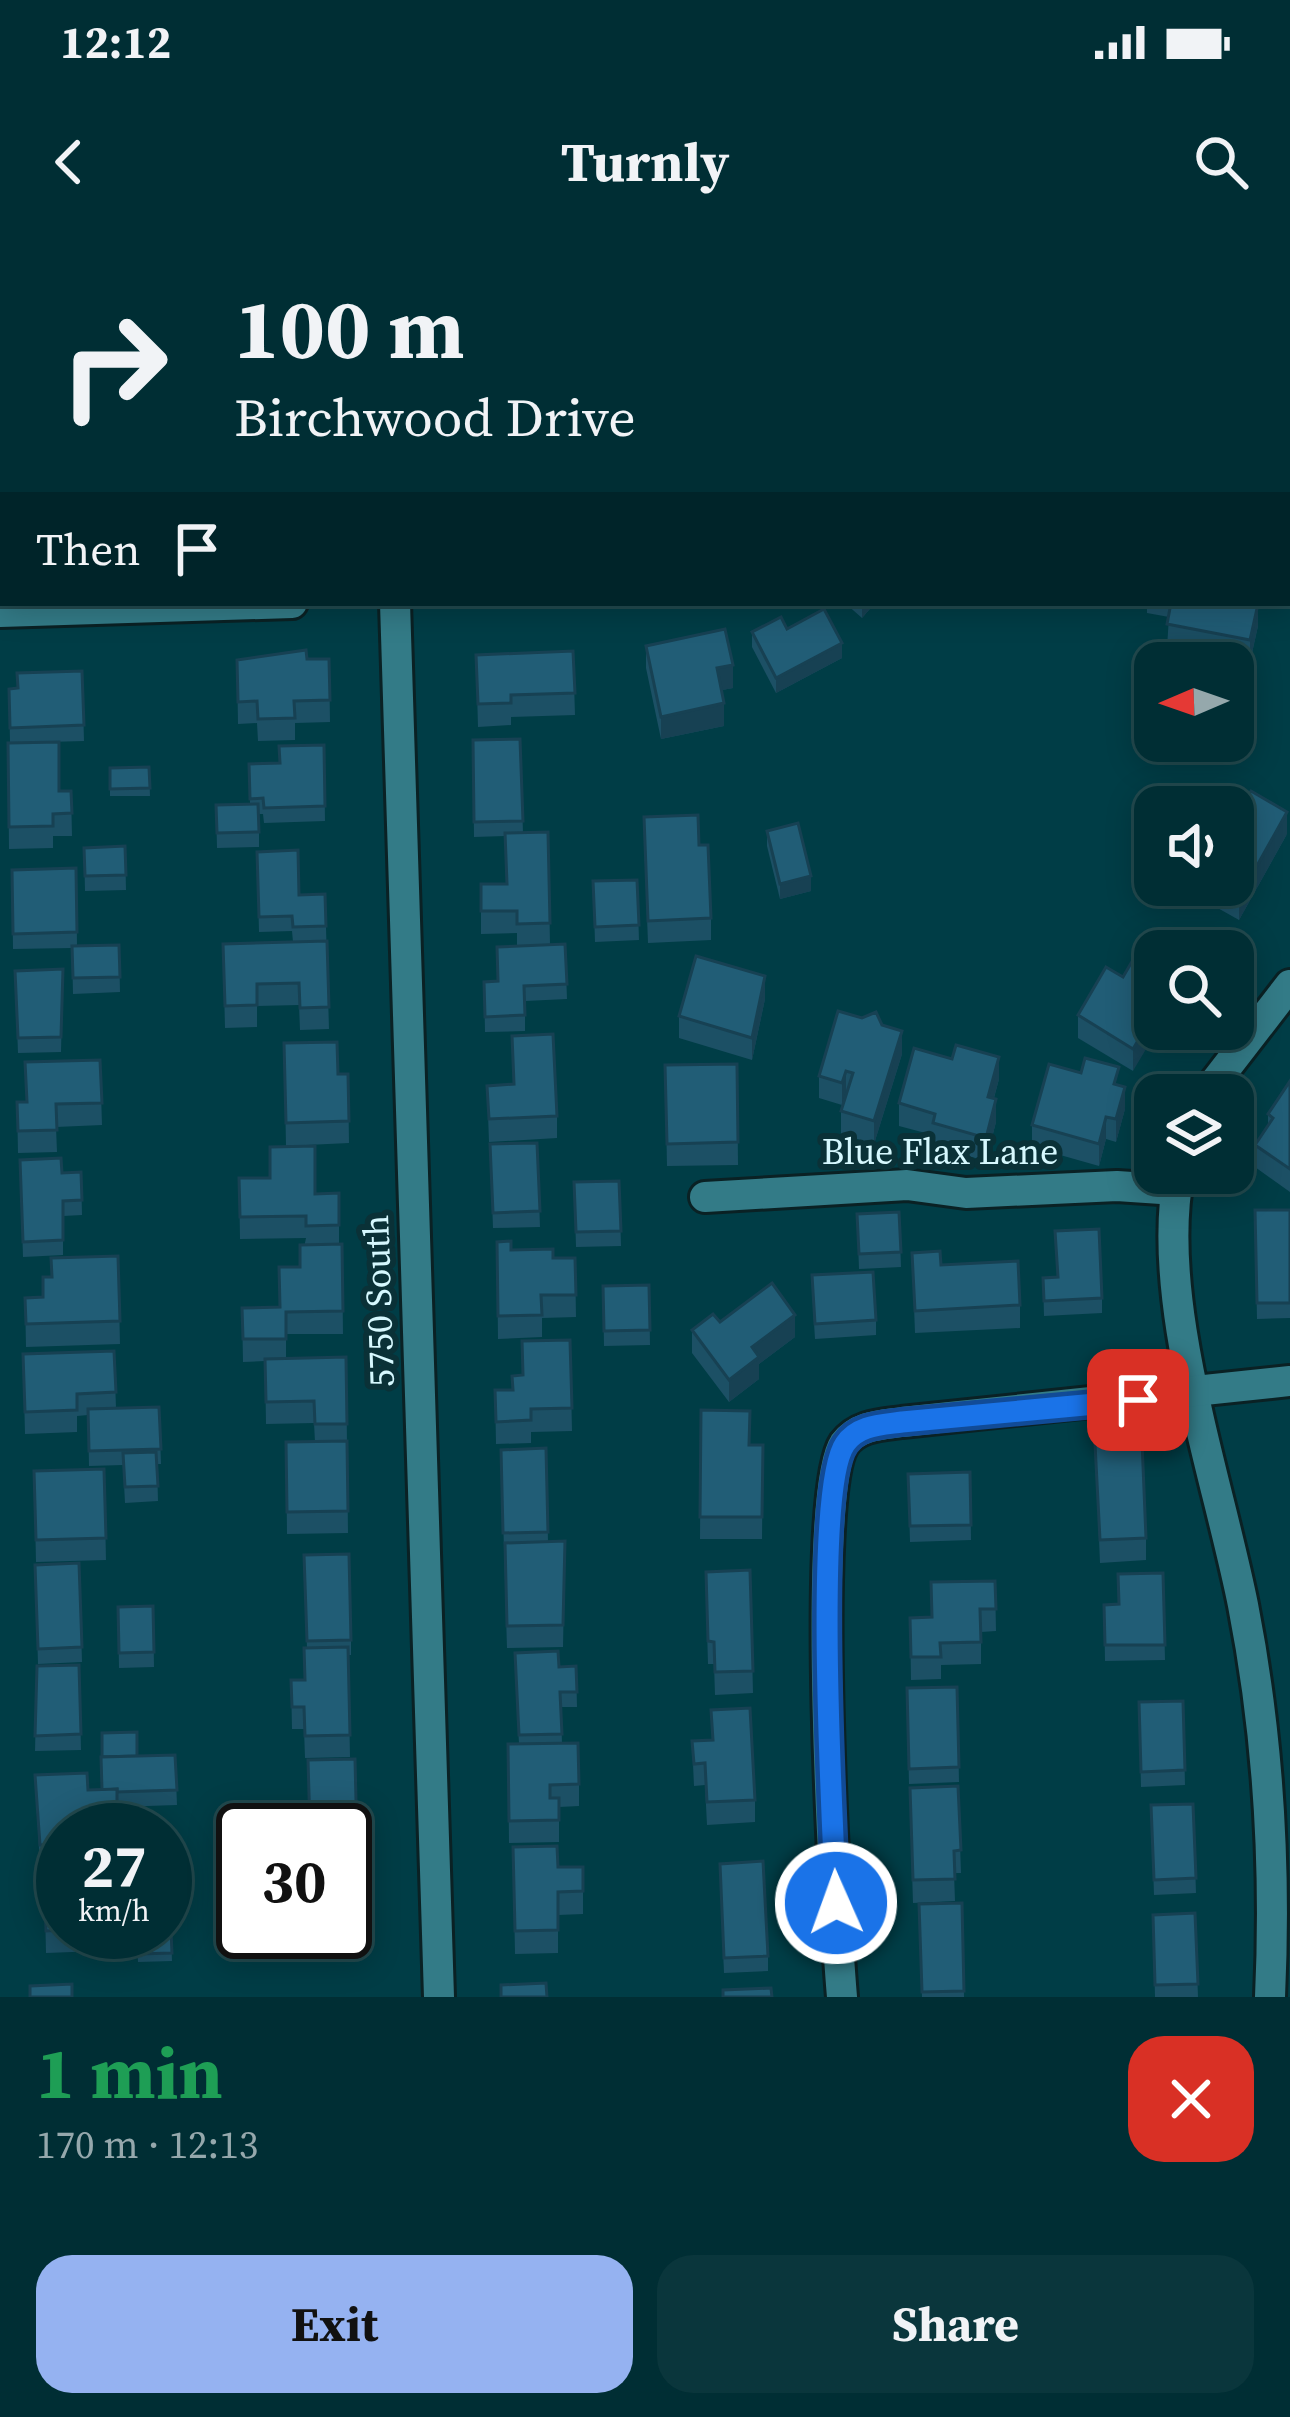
<!DOCTYPE html>
<meta charset="utf-8">
<style>
:root{--surface:#002e34;--page:#0a363c;--text:#f1f3f6;--muted:#95a8ac;--line:#224a4f;--accent:#95b2f1}
body{margin:0;font-family:"Source Serif 4",serif;background:var(--page);color:var(--text);height:100vh;display:flex;flex-direction:column;font-size:45px;white-space:nowrap}
*{box-sizing:border-box;margin:0}
p{font-size:39px;color:var(--muted)}
.icon{flex:none;width:66px;height:66px;fill:none;stroke:currentColor;stroke-width:2;stroke-linecap:round;stroke-linejoin:round}
.map{position:relative;height:1757px;overflow:hidden}
.panel{display:flex;flex-direction:column;background:var(--surface);flex:1}
.panel>*{flex:none}
.hud{position:absolute;left:0px;top:0px;width:1290px;height:366px;box-shadow:0 6px 30px #0003,0 0 0 3px var(--line);background:#002e34;color:var(--text);overflow:hidden}
.needle{width:78px;rotate:268deg}
.fabs{position:absolute;left:1134px;top:402px;display:grid;gap:24px}
.fabs a{display:grid;place-items:center;width:120px;height:120px;border-radius:24px;background:var(--surface);box-shadow:0 6px 30px #0003,0 0 0 3px var(--line);font-size:60px}
.speed{position:absolute;left:36px;top:1563px;display:flex;gap:24px;font-size:60px;font-weight:700;text-align:center}
.speed>*{display:grid;place-content:center;width:156px;height:156px;border-radius:50%;background:var(--surface);box-shadow:0 6px 30px #0003,0 0 0 3px var(--line);line-height:1}
.speed small{font-size:30px;font-weight:400}
.speed .limit{border:6px solid #111;border-radius:18px;background:#fff;color:#111}
.pin{position:absolute;display:grid;place-items:center;width:102px;height:102px;color:#fff;margin:-51px;border-radius:24px;box-shadow:0 6px 18px #0006}
.me{position:absolute;width:132px;margin:-66px;rotate:358deg;stroke-linejoin:round;filter:drop-shadow(0 0 9px #0008)}
.turn{display:flex;align-items:center;gap:42px;height:252px;padding:0 36px;font-size:54px}
.turn .icon{width:156px;height:156px;stroke-width:2.5}
.turn b{display:block;font-size:84px;line-height:102px}
.then{display:flex;align-items:center;height:114px;padding:0 36px;background:#0003;gap:24px;font-size:45px}
.round{display:grid;place-items:center;flex:none;width:126px;height:126px;border-radius:36px;background:var(--page)}
.summary{display:flex;align-items:center;justify-content:space-between;height:204px;padding:0 36px}
h1{font-size:72px;font-weight:700;line-height:90px;color:#1e9e55}
.button{display:flex;gap:24px;margin-top:auto;padding:24px 36px}
.button a{flex:1;height:138px;border-radius:36px;background:var(--accent);color:#111;font-size:48px;font-weight:700;line-height:138px;text-align:center}
.button a+a{background:var(--page);color:var(--text)}
.status{display:flex;justify-content:space-between;align-items:center;height:84px;padding:0 60px;background:var(--surface);direction:ltr}
.status svg{height:33px;fill:currentColor}
header{display:flex;justify-content:space-between;align-items:center;height:156px;padding:0 36px;background:var(--surface);font-size:54px;font-weight:700}
.map>svg:first-child{display:block}
.lines{fill:none;stroke-linecap:round;stroke-linejoin:round}
.street-casing{stroke:#0a2124;stroke-width:36}
.street{stroke:#337b87;stroke-width:30}
.wall{fill:#1c5065}
.shaded-wall{fill:#174153}
.building{fill:#215d76;stroke:#174153;stroke-width:3}
.route-casing{stroke:#114b97;stroke-width:30}
.route{stroke:#1a73e8;stroke-width:21}
.labels{text-anchor:middle;stroke-width:12;stroke-linejoin:round;paint-order:stroke}
.street-label{font-size:36px;fill:#d6f8fe;stroke:#0a3137}
</style>
<div class="status"><b>12:12</b><svg viewBox="0 0 49 12"><path d="M0 12V9h3v3zM5 12V6h3v6zM10 12V3h3v9zM15 12V0h3v12zM26 1h20v11H26zM47 4h2v5h-2z"/></svg></div>
<header><svg class="icon" aria-label="back" viewBox="0 0 24 24"><path d="M15 5l-7 7 7 7"/></svg>Turnly<svg class="icon" aria-label="search" viewBox="0 0 24 24"><circle cx="10" cy="10" r="6"/><path d="M15 15l6 6"/></svg></header>
<div class="map">
<svg width="1290" height="1757" viewBox="0 0 1290 1757">
<rect width="100%" height="100%" fill="#003d46"/>
<g class="lines">
<g class="street-casing">
<g id="street">
<polyline points="969,3 972,0"/>
<polyline points="395,363 439,1757"/>
<polyline points="0,372 292,363"/>
<polyline points="1205,855 1290,745"/>
<path d="M1179 933C1154 1058 1218 1239 1243 1365 1268 1493 1276 1627 1270 1757"/>
<polyline points="705,957 907,945 966,953 1117,946 1176,950"/>
<path d="M842 1757C835 1674 810 1255 844 1204 858 1185 881 1185 902 1182L1290 1141"/>
</g>
</g>
<use href="#street" class="street"/>
</g>
<g class="wall">
<polygon points="547,0 589,0 589,2 547,3"/>
<rect x="0" y="57" width="3" height="69"/>
<rect x="1287" y="144" width="3" height="121"/>
<polygon points="845,363 875,363 862,378"/>
<polygon points="1147,363 1258,364 1258,386 1250,422 1167,407 1169,377 1147,373"/>
<polygon points="787,389 842,418 776,453 752,407 752,392"/>
<polygon points="646,406 733,448 722,450 724,486 661,499 646,428"/>
<polygon points="573,411 575,475 511,477 511,485 478,487 476,415"/>
<polygon points="329,419 330,482 295,483 295,500 258,501 257,483 238,484 237,420"/>
<polygon points="82,431 84,501 10,503 9,449 17,448"/>
<polygon points="520,499 523,593 548,592 550,705 565,704 567,759 525,761 525,791 485,792 484,742 498,741 517,706 517,693 481,694 481,644 506,644 505,596 474,597 473,500"/>
<polygon points="8,503 59,551 71,551 72,596 53,596 53,608 9,609"/>
<polygon points="324,505 325,581 264,583 263,574 259,574 259,607 217,608 216,565 250,564 249,524 279,523"/>
<polygon points="149,527 150,556 110,556 110,528"/>
<polygon points="767,591 811,651 780,659 767,606"/>
<polygon points="1287,594 1239,680 1198,657 1198,645 1233,645"/>
<polygon points="644,600 699,605 711,678 711,700 648,703"/>
<polygon points="125,606 126,650 85,651 84,608"/>
<polygon points="257,612 299,655 325,654 329,789 300,790 299,765 257,766 257,787 225,788 223,704 293,702 292,691 259,692"/>
<polygon points="76,628 77,706 119,705 120,752 73,754 72,708 13,709 12,630"/>
<polygon points="637,640 639,700 595,702 593,641"/>
<polygon points="63,729 61,812 18,813 15,731"/>
<polygon points="1155,731 1133,831 1078,798 1078,775 1123,737"/>
<polygon points="765,759 752,820 679,798 679,776"/>
<polygon points="882,785 902,814 874,904 841,894 841,871 847,853 842,865 819,858 819,836"/>
<polygon points="512,796 557,876 557,898 489,902 487,846 513,844"/>
<polygon points="284,803 338,834 348,834 349,903 286,906"/>
<polygon points="100,820 102,885 56,887 57,912 18,913 17,862 26,862"/>
<polygon points="737,824 738,925 667,926 665,825"/>
<polygon points="999,839 994,858 996,882 986,921 933,906 933,895 899,886 899,863"/>
<polygon points="1290,841 1290,952 1255,927 1255,905 1268,886 1268,874"/>
<polygon points="1119,846 1125,869 1116,902 1106,899 1099,926 1032,907 1032,885"/>
<polygon points="537,903 540,987 493,988 490,904"/>
<polygon points="20,920 62,933 81,932 82,975 63,976 63,1015 23,1017"/>
<polygon points="239,938 315,954 339,953 339,1004 342,1004 343,1094 286,1094 286,1119 346,1117 348,1293 287,1294 286,1202 315,1202 314,1183 266,1184 265,1121 243,1122 242,1068 279,1067 300,1027 306,998 240,999"/>
<polygon points="619,941 621,1006 576,1007 574,942"/>
<polygon points="1255,970 1290,970 1290,1078 1257,1079"/>
<polygon points="899,972 901,1027 859,1029 857,974"/>
<polygon points="497,1002 511,1010 553,1018 575,1018 576,1077 542,1078 542,1097 498,1099"/>
<polygon points="912,1013 1020,1065 1020,1088 915,1093"/>
<polygon points="118,1016 120,1104 26,1107 25,1058 43,1057 51,1037"/>
<polygon points="1057,1037 1102,1058 1102,1073 1044,1076 1043,1038"/>
<polygon points="649,1045 650,1105 604,1106 603,1046"/>
<polygon points="812,1050 876,1080 876,1095 815,1099"/>
<polygon points="720,1082 795,1097 759,1124 759,1139 729,1162 692,1113 692,1090"/>
<polygon points="570,1100 572,1191 531,1192 531,1203 496,1204 495,1150 512,1150 522,1135"/>
<polygon points="114,1111 116,1168 159,1167 161,1224 157,1224 158,1261 125,1263 123,1225 89,1226 88,1175 77,1176 77,1192 25,1194 23,1114"/>
<polygon points="701,1170 750,1205 763,1205 762,1299 700,1299"/>
<polygon points="1095,1204 1146,1298 1146,1320 1100,1323"/>
<polygon points="546,1208 548,1302 565,1301 563,1407 507,1408 501,1210"/>
<polygon points="104,1229 106,1320 36,1322 34,1231"/>
<polygon points="970,1232 971,1300 910,1302 908,1234"/>
<polygon points="304,1315 351,1400 351,1415 348,1415 350,1517 305,1518 304,1489 292,1489 291,1440 304,1440 307,1408"/>
<polygon points="79,1323 82,1422 38,1424 35,1325"/>
<polygon points="750,1330 753,1453 715,1455 714,1424 708,1424 706,1354"/>
<polygon points="1163,1333 1165,1420 1105,1421 1104,1365 1118,1364"/>
<polygon points="995,1341 996,1391 981,1392 981,1424 941,1425 941,1439 911,1440 910,1378 931,1377"/>
<polygon points="153,1366 154,1427 119,1428 118,1367"/>
<polygon points="79,1425 81,1510 35,1511 37,1426"/>
<polygon points="576,1426 577,1467 561,1467 562,1504 579,1544 579,1566 559,1567 559,1602 509,1603 508,1504 519,1504 515,1429"/>
<polygon points="957,1447 959,1542 909,1544 907,1448"/>
<polygon points="1183,1461 1185,1545 1141,1547 1139,1462"/>
<polygon points="711,1470 755,1560 755,1582 707,1585 705,1545 694,1546 692,1501 712,1500"/>
<polygon points="175,1515 177,1565 117,1567 117,1590 63,1590 63,1692 126,1692 126,1710 46,1713 44,1627 40,1627 35,1535 88,1550 101,1550 137,1516"/>
<polygon points="355,1519 357,1615 345,1615 345,1590"/>
<polygon points="958,1546 961,1633 954,1633 955,1661 913,1663 910,1570"/>
<polygon points="1193,1564 1196,1653 1154,1655 1151,1565"/>
<polygon points="513,1607 558,1627 583,1627 583,1674 558,1675 558,1713 515,1714"/>
<polygon points="365,1618 366,1703 320,1704 320,1692 345,1692 345,1619"/>
<polygon points="720,1639 768,1716 768,1731 724,1733"/>
<polygon points="962,1663 964,1757 922,1757 919,1664"/>
<polygon points="1195,1673 1198,1757 1155,1757 1153,1675"/>
<polygon points="171,1690 172,1721 138,1722 137,1692"/>
</g>
<g class="shaded-wall">
<polygon points="449,0 493,0 485,3 440,3"/>
<polygon points="1196,0 1213,0 1213,3 1187,3"/>
<polygon points="862,363 875,363 862,378"/>
<polygon points="1258,364 1258,386 1250,422 1250,400"/>
<polygon points="842,403 842,418 776,453 776,438"/>
<polygon points="733,425 733,448 717,451 717,428"/>
<polygon points="724,463 724,486 661,499 661,477"/>
<polygon points="1287,572 1287,594 1239,680 1239,658"/>
<polygon points="811,636 811,651 780,659 780,644"/>
<polygon points="765,736 765,759 752,820 752,798"/>
<polygon points="1155,772 1155,789 1158,789 1133,831 1133,809"/>
<polygon points="902,791 902,814 874,904 874,881"/>
<polygon points="999,817 999,839 988,879 988,857"/>
<polygon points="846,831 846,853 842,865 842,843"/>
<polygon points="1125,847 1125,869 1116,902 1116,879"/>
<polygon points="996,859 996,882 986,921 986,898"/>
<polygon points="1106,877 1106,899 1099,926 1099,904"/>
<polygon points="795,1075 795,1097 759,1124 759,1139 729,1162 729,1140 752,1107"/>
</g>
<g class="building">
<polygon points="328,0 418,0 419,3 325,3"/>
<polygon points="1122,0 1196,0 1187,3 1123,3"/>
<polygon points="1266,0 1290,0 1290,17 1287,18 1287,3 1266,3"/>
<rect x="0" y="57" width="3" height="47"/>
<rect x="1287" y="144" width="3" height="99"/>
<rect x="0" y="196" width="3" height="90"/>
<polygon points="1171,363 1258,364 1250,400 1167,384"/>
<polygon points="824,369 842,403 776,438 752,392 781,377 787,389"/>
<polygon points="725,389 733,425 717,428 724,463 661,477 646,406"/>
<polygon points="306,410 307,419 329,419 330,460 294,461 295,478 258,479 257,461 238,462 237,420"/>
<polygon points="573,411 575,453 511,455 511,463 478,464 476,415"/>
<polygon points="82,431 84,485 10,488 9,449 18,448 17,433"/>
<polygon points="520,499 523,581 474,582 473,500"/>
<polygon points="59,502 59,551 71,551 72,573 53,574 53,586 9,587 8,503"/>
<polygon points="324,505 325,566 264,568 263,558 250,559 249,524 280,523 279,506"/>
<polygon points="149,527 150,548 110,549 110,528"/>
<polygon points="1251,551 1287,572 1239,658 1216,645 1233,645 1233,579"/>
<polygon points="258,564 259,592 217,593 216,565"/>
<polygon points="698,575 699,605 708,605 711,678 648,681 644,577"/>
<polygon points="798,583 811,636 780,644 767,591"/>
<polygon points="548,592 550,683 517,684 517,671 481,671 481,644 507,644 505,593"/>
<polygon points="125,606 126,635 85,636 84,608"/>
<polygon points="298,610 299,655 325,654 326,686 293,687 292,676 259,677 257,612"/>
<polygon points="76,628 77,692 13,694 12,630"/>
<polygon points="637,640 639,685 595,687 593,641"/>
<polygon points="327,701 329,767 300,768 299,743 257,744 257,765 225,766 223,704"/>
<polygon points="565,704 567,744 524,746 525,775 485,777 484,742 498,741 497,707"/>
<polygon points="119,705 120,737 73,738 72,706"/>
<polygon points="696,716 765,736 752,798 679,776"/>
<polygon points="1134,718 1155,731 1155,772 1133,809 1078,775 1106,727 1123,737"/>
<polygon points="63,729 61,797 18,798 15,731"/>
<polygon points="838,771 862,778 876,772 882,785 902,791 874,881 841,871 853,833 846,831 842,843 819,836"/>
<polygon points="553,794 557,876 489,879 487,846 514,844 512,796"/>
<polygon points="337,802 338,834 348,834 349,881 286,883 284,803"/>
<polygon points="956,805 999,817 988,857 996,859 986,898 933,883 935,874 899,863 914,808 952,819"/>
<polygon points="1085,818 1119,827 1114,844 1125,847 1116,879 1106,877 1099,904 1032,885 1049,824 1081,833"/>
<polygon points="100,820 102,863 56,864 57,890 18,891 17,862 27,862 25,822"/>
<polygon points="737,824 738,902 667,904 665,825"/>
<polygon points="1290,841 1290,929 1255,905 1273,878 1268,874"/>
<polygon points="537,903 540,971 493,973 490,904"/>
<polygon points="315,906 315,954 339,953 339,985 306,986 306,976 240,977 239,938 270,938 270,907"/>
<polygon points="61,918 62,933 81,932 82,960 63,961 63,1000 23,1002 20,920"/>
<polygon points="619,941 621,991 576,992 574,942"/>
<polygon points="1255,970 1290,970 1290,1063 1257,1063"/>
<polygon points="899,972 901,1012 859,1014 857,974"/>
<polygon points="1099,989 1102,1058 1044,1061 1043,1038 1058,1037 1055,991"/>
<polygon points="511,1001 511,1010 553,1009 553,1018 575,1018 576,1055 541,1055 542,1075 498,1076 497,1002"/>
<polygon points="342,1004 343,1071 286,1072 286,1099 243,1099 242,1068 280,1067 279,1027 300,1027 300,1005"/>
<polygon points="940,1011 941,1025 1018,1021 1020,1065 915,1071 912,1013"/>
<polygon points="118,1016 120,1081 26,1084 25,1058 43,1057 43,1037 52,1037 51,1018"/>
<polygon points="873,1032 876,1080 815,1084 812,1035"/>
<polygon points="772,1043 795,1075 752,1107 759,1117 729,1140 692,1090 713,1074 720,1082"/>
<polygon points="649,1045 650,1090 604,1091 603,1046"/>
<polygon points="570,1100 572,1168 531,1169 531,1180 496,1182 495,1150 513,1150 512,1136 523,1135 522,1101"/>
<polygon points="114,1111 116,1152 77,1154 77,1170 25,1172 23,1114"/>
<polygon points="346,1117 347,1184 315,1184 314,1161 266,1162 265,1119"/>
<polygon points="159,1167 161,1209 89,1211 88,1169"/>
<polygon points="701,1170 750,1171 749,1205 763,1205 762,1277 700,1277"/>
<polygon points="347,1201 348,1271 287,1272 286,1202"/>
<polygon points="1142,1201 1146,1298 1100,1300 1095,1204"/>
<polygon points="546,1208 548,1292 503,1293 501,1210"/>
<polygon points="156,1212 158,1246 125,1247 123,1213"/>
<polygon points="104,1229 106,1298 36,1300 34,1231"/>
<polygon points="970,1232 971,1285 910,1286 908,1234"/>
<polygon points="565,1301 563,1385 507,1386 505,1303"/>
<polygon points="349,1314 351,1400 307,1401 304,1315"/>
<polygon points="79,1323 82,1407 38,1409 35,1325"/>
<polygon points="750,1330 753,1431 715,1432 714,1402 708,1401 706,1332"/>
<polygon points="1163,1333 1165,1405 1105,1405 1104,1365 1119,1364 1118,1334"/>
<polygon points="995,1341 996,1369 980,1369 981,1402 940,1403 941,1417 911,1417 910,1378 932,1377 931,1342"/>
<polygon points="153,1366 154,1412 119,1413 118,1367"/>
<polygon points="348,1407 350,1495 305,1496 304,1467 292,1467 291,1440 305,1440 304,1408"/>
<polygon points="558,1411 559,1427 576,1426 577,1452 560,1452 562,1494 519,1495 515,1413"/>
<polygon points="79,1425 81,1494 35,1496 37,1426"/>
<polygon points="957,1447 959,1527 909,1529 907,1448"/>
<polygon points="1183,1461 1185,1530 1141,1532 1139,1462"/>
<polygon points="750,1468 755,1560 707,1562 705,1523 694,1524 692,1501 713,1500 711,1470"/>
<polygon points="137,1492 137,1516 102,1517 102,1493"/>
<polygon points="578,1503 579,1544 550,1545 550,1558 559,1558 559,1580 509,1581 508,1504"/>
<polygon points="175,1515 177,1550 117,1552 117,1549 102,1550 101,1517"/>
<polygon points="355,1519 357,1600 345,1600 345,1590 310,1590 308,1520"/>
<polygon points="87,1533 88,1550 117,1549 117,1583 83,1583 83,1590 63,1590 63,1604 40,1605 35,1535"/>
<polygon points="958,1546 961,1610 954,1611 955,1639 913,1640 910,1548"/>
<polygon points="1193,1564 1196,1638 1154,1640 1151,1565"/>
<polygon points="557,1606 558,1627 583,1627 583,1651 558,1652 558,1690 515,1691 513,1607"/>
<polygon points="365,1618 366,1688 345,1688 345,1619"/>
<polygon points="63,1621 63,1690 46,1691 44,1622"/>
<polygon points="763,1621 768,1716 724,1718 720,1624"/>
<polygon points="962,1663 964,1751 922,1752 919,1664"/>
<polygon points="1195,1673 1198,1744 1155,1745 1153,1675"/>
<polygon points="165,1690 171,1690 172,1713 138,1714 137,1692 165,1692"/>
<polygon points="546,1743 547,1757 501,1757 501,1745"/>
<polygon points="72,1744 72,1757 30,1757 30,1746"/>
<polygon points="771,1748 772,1757 723,1757 723,1750"/>
</g>
<g class="lines">
<g class="route-casing">
<path id="route" d="M836 1663C833 1589 813 1250 845 1204 858 1185 881 1185 902 1182L1138 1160"/>
</g>
<use href="#route" class="route"/>
</g>
<g class="labels">
<g class="street-label">
<text x="940" y="924">Blue Flax Lane</text>
<text transform="translate(378 1061) rotate(-92)" y="13">5750 South</text>
</g>
</g>
</svg>
<div class="fabs">
<a><svg class="needle" viewBox="-14 -14 28 28"><path d="M0-13l5 13h-10z" fill="#e53935"/><path d="M0 13l5-13h-10z" fill="#95a8ac"/></svg></a>
<a><svg class="icon" aria-label="sound" viewBox="0 0 24 24"><path d="M4 9h4l5-4v14l-5-4H4zM17 9q2 3 0 6"/></svg></a>
<a><svg class="icon" aria-label="search" viewBox="0 0 24 24"><circle cx="10" cy="10" r="6"/><path d="M15 15l6 6"/></svg></a>
<a><svg class="icon" aria-label="layers" viewBox="0 0 24 24"><path d="M12 4l9 5-9 5-9-5zM3 14l9 5 9-5"/></svg></a>
</div>
<div class="speed"><div>27<small>km/h</small></div><div class="limit">30</div></div>
<div class="pin" style="left:1138px;top:1160px;background:#d93025"><svg class="icon" aria-label="arrive" viewBox="0 0 24 24"><path d="M6 21V4h12l-3 4 3 4H6"/></svg></div>
<svg class="me" style="left:836px;top:1663px" viewBox="-20 -20 40 40"><circle r="17" fill="#1a73e8" stroke="#fff" stroke-width="3"/><path d="M0-11L8 9 0 5-8 9z" fill="#fff"/></svg>
<div class="hud">
<div class="turn"><svg class="icon" aria-label="right" viewBox="0 0 24 24"><path d="M7 20v-9h11M14 6l5 5-5 5"/></svg><div><b>100 m</b>Birchwood Drive</div></div>
<div class="then">Then<svg class="icon" aria-label="arrive" viewBox="0 0 24 24"><path d="M6 21V4h12l-3 4 3 4H6"/></svg></div>
</div>
</div>
<section class="panel">
<div class="summary"><div><h1>1 min</h1><p>170 m · 12:13</p></div><a class="round" style="background:#d93025;color:#fff"><svg class="icon" aria-label="close" viewBox="0 0 24 24"><path d="M6 6l12 12M18 6L6 18"/></svg></a></div>
<div class="button"><a>Exit</a><a>Share</a></div>
</section>
